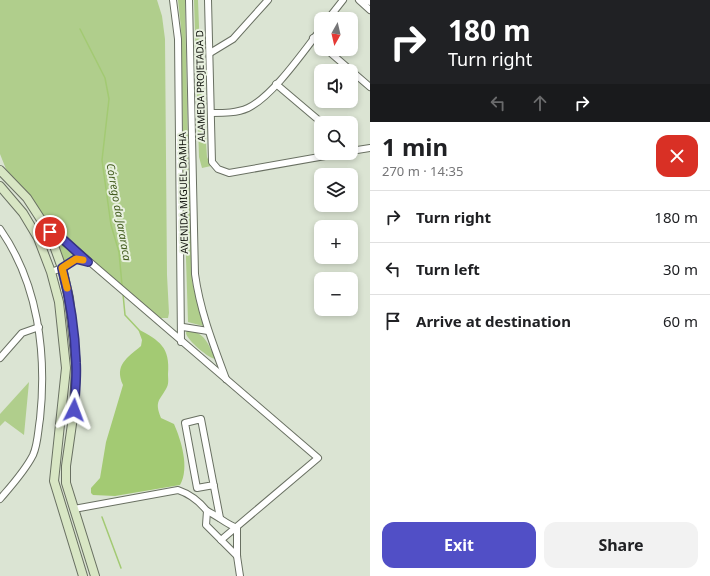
<!DOCTYPE html>
<meta charset="utf-8">
<style>
:root{--surface:#fff;--page:#f2f2f2;--text:#202124;--muted:#757577;--line:#e0e0e0;--accent:#514fc6}
body{margin:0;font-family:"Noto Sans",sans-serif;background:var(--page);color:var(--text);height:100vh;display:flex;flex-direction:column;font-size:15px;white-space:nowrap}
*{box-sizing:border-box;margin:0}
p{font-size:13px;color:var(--muted)}
.icon{flex:none;width:22px;height:22px;fill:none;stroke:currentColor;stroke-width:2;stroke-linecap:round;stroke-linejoin:round}
.map{position:relative;flex:1;overflow:hidden}
.drawer{display:flex;flex-direction:column;background:var(--surface);width:340px}
.drawer>*{flex:none}
.guide{background:#202124;color:#fff;overflow:hidden}
.needle{width:26px;rotate:188deg}
.buttons{position:absolute;left:314px;top:12px;display:grid;gap:8px}
.buttons a{display:grid;place-items:center;width:44px;height:44px;border-radius:8px;background:var(--surface);box-shadow:0 2px 6px #0003;font-size:20px}
.pin{position:absolute;display:grid;place-items:center;width:34px;height:34px;color:#fff;margin:-17px;border:2px solid #fff;border-radius:50%;box-shadow:0 1px 4px #0007}
.me{position:absolute;width:44px;margin:-22px;rotate:3deg;stroke-linejoin:round;filter:drop-shadow(0 0 3px #0008)}
.turn{display:flex;align-items:center;gap:14px;height:84px;padding:0 12px;font-size:18px}
.turn .icon{width:52px;height:52px;stroke-width:2.5}
.turn b{display:block;font-size:28px;line-height:34px}
.lanes{display:flex;align-items:center;height:38px;padding:0 12px;background:#0003;justify-content:center;gap:20px;direction:ltr}
.lanes .off{opacity:.35}
.round{display:grid;place-items:center;flex:none;width:42px;height:42px;border-radius:12px;background:var(--page)}
.headline{display:flex;align-items:center;justify-content:space-between;height:68px;padding:0 12px}
h1{font-size:24px;font-weight:700;line-height:30px}
.action{display:flex;gap:8px;margin-top:auto;padding:8px 12px}
.action a{flex:1;height:46px;border-radius:12px;background:var(--accent);color:#fff;font-size:16px;font-weight:700;line-height:46px;text-align:center}
.action a+a{background:var(--page);color:var(--text)}
ul{padding:0;list-style:none}
li{display:flex;align-items:center;gap:12px;height:52px;padding:0 12px;border-top:1px solid var(--line)}
li div{flex:1}
li b{display:block;font-size:15px}
li em{font-style:normal}
main{display:flex;flex:1;min-height:0}
.map>svg:first-child{display:block}
.green{fill:#b0ce8c}
.water{fill:#a3ca73}
.lines{fill:none;stroke-linecap:round;stroke-linejoin:round}
.stream{stroke:#a3ca73;stroke-width:1.5}
.street-casing{stroke:#697062;stroke-width:8}
.secondary-casing{stroke:#697062;stroke-width:10}
.street{stroke:#fff;stroke-width:6}
.secondary{stroke:#d8e6c4;stroke-width:8}
.route-casing{stroke:#353381;stroke-width:10}
.route{stroke:#514fc6;stroke-width:7}
.slow{stroke:#f59e0b;stroke-width:7}
.labels{text-anchor:middle;stroke-width:4;stroke-linejoin:round;paint-order:stroke}
.street-label{font-size:10px;fill:#0b0d08;stroke:#e9f1e0}
.water-label{font-size:11px;font-style:italic;fill:#435c1f;stroke:#e9f1e0}
</style>
<main>
<div class="map">
<svg width="370" height="576" viewBox="0 0 370 576">
<rect width="100%" height="100%" fill="#dbe4d3"/>
<g class="green">
<polygon points="0,0 157,0 162,16 165,39 167,275 169,313 168,318 160,318 51,225 6,169 0,154"/>
<polygon points="178,0 185,0 185,7 189,192 184,192 181,28"/>
<polygon points="194,0 198,0 200,52 207,157 211,166 202,168 199,157"/>
<polygon points="184,196 190,196 192,281 203,326 188,322"/>
<polygon points="54,236 56,236 76,254 77,257 66,262 63,261"/>
<path d="M187 330C206 333 207 343 216 359 209 359 187 340 186 333Z"/>
<polygon points="29,382 24,435 5,421 0,426 0,414"/>
</g>
<path class="water" d="M138 329C160 341 170 347 168 374 168 378 169 383 167 387 160 401 154 400 161 418L174 424C181 440 190 468 180 485L115 496 93 495 91 493V488L100 478 106 442 123 385C114 365 127 358 141 346L142 340Z"/>
<g class="lines">
<g class="stream">
<polyline points="80,29 105,78 109,99 102,160 111,225 119,252 122,285"/>
<polyline points="123,294 125,315 139,330"/>
<polyline points="102,517 121,568"/>
</g>
<g class="street-casing">
<g id="street">
<polyline points="173,0 178,39 181,342"/>
<path d="M189 0 195 274C200 311 213 344 226 379"/>
<polyline points="208,0 212,162 218,169 229,173 342,153"/>
<polyline points="359,0 370,10"/>
<polyline points="364,0 370,2"/>
<polyline points="328,19 343,0"/>
<polyline points="313,38 321,45"/>
<polyline points="326,49 370,87"/>
<polyline points="210,53 233,39 268,0"/>
<polyline points="276,84 322,123"/>
<path d="M212 113C224 113 237 113 248 108 273 96 303 52 321 29"/>
<polyline points="351,151 370,148"/>
<path d="M0 229C38 283 47 353 40 419 38 430 38 444 33 455 25 471 12 485 0 499"/>
<polyline points="38,238 49,232 56,233 318,458 221,540"/>
<polyline points="51,272 62,268 76,259 86,261"/>
<polyline points="183,327 208,331"/>
<polyline points="0,358 22,333 39,327"/>
<polyline points="214,485 197,488 185,423 201,419 220,518"/>
<path d="M74 509 178 490C190 494 199 501 207 511L206 525 237 556"/>
<path d="M207 511C218 516 226 524 237 528"/>
<polyline points="237,528 237,556 240,576"/>
</g>
</g>
<g class="secondary-casing">
<g id="secondary">
<polyline points="0,170 27,198 49,232 62,268 69,298 76,364 74,410 66,466 66,483 95,576"/>
<polyline points="0,186 23,213 38,238 51,272 59,302 66,368 54,481 83,576"/>
</g>
</g>
<use href="#street" class="street"/>
<use href="#secondary" class="secondary"/>
</g>
<g class="lines">
<g class="route-casing">
<path id="route" d="M50 232 56 233 88 262 76 259 62 268C70 299 75 331 76 363 77 378 75 394 74 410"/>
</g>
<use href="#route" class="route"/>
<polyline class="slow" points="67,288 62,268 76,259 83,260"/>
</g>
<g class="labels">
<g class="street-label">
<text transform="translate(200 86) rotate(-91)" y="4">ALAMEDA PROJETADA D</text>
<text transform="translate(183 193) rotate(-91)" y="4">AVENIDA MIGUEL DAMHA</text>
</g>
<g class="water-label">
<text transform="translate(119 212) rotate(80)" y="4">Córrego da Jararaca</text>
</g>
</g>
</svg>
<div class="buttons">
<a><svg class="needle" viewBox="-14 -14 28 28"><path d="M0-13l5 13h-10z" fill="#e53935"/><path d="M0 13l5-13h-10z" fill="#757577"/></svg></a>
<a><svg class="icon" aria-label="sound" viewBox="0 0 24 24"><path d="M4 9h4l5-4v14l-5-4H4zM17 9q2 3 0 6"/></svg></a>
<a><svg class="icon" aria-label="search" viewBox="0 0 24 24"><circle cx="10" cy="10" r="6"/><path d="M15 15l6 6"/></svg></a>
<a><svg class="icon" aria-label="layers" viewBox="0 0 24 24"><path d="M12 4l9 5-9 5-9-5zM3 14l9 5 9-5"/></svg></a>
<a>+</a>
<a>−</a>
</div>
<div class="pin" style="left:50px;top:232px;background:#d93025"><svg class="icon" aria-label="arrive" viewBox="0 0 24 24"><path d="M6 21V4h12l-3 4 3 4H6"/></svg></div>
<svg class="me" style="left:74px;top:410px" viewBox="-20 -20 40 40"><path d="M0-17L14 15 0 8-14 15z" fill="#514fc6" stroke="#fff" stroke-width="4"/></svg>
</div>
<section class="drawer">
<div class="guide">
<div class="turn"><svg class="icon" aria-label="right" viewBox="0 0 24 24"><path d="M7 20v-9h11M14 6l5 5-5 5"/></svg><div><b>180 m</b>Turn right</div></div>
<div class="lanes"><svg class="icon off" aria-label="left" viewBox="0 0 24 24"><path d="M17 20v-9H6M10 6l-5 5 5 5"/></svg><svg class="icon off" aria-label="ahead" viewBox="0 0 24 24"><path d="M12 20V5M6 11l6-6 6 6"/></svg><svg class="icon" aria-label="right" viewBox="0 0 24 24"><path d="M7 20v-9h11M14 6l5 5-5 5"/></svg></div>
</div>
<div class="headline"><div><h1>1 min</h1><p>270 m · 14:35</p></div><a class="round" style="background:#d93025;color:#fff"><svg class="icon" aria-label="close" viewBox="0 0 24 24"><path d="M6 6l12 12M18 6L6 18"/></svg></a></div>
<ul>
<li><svg class="icon" aria-label="right" viewBox="0 0 24 24"><path d="M7 20v-9h11M14 6l5 5-5 5"/></svg><div><b>Turn right</b></div><em>180 m</em></li>
<li><svg class="icon" aria-label="left" viewBox="0 0 24 24"><path d="M17 20v-9H6M10 6l-5 5 5 5"/></svg><div><b>Turn left</b></div><em>30 m</em></li>
<li><svg class="icon" aria-label="arrive" viewBox="0 0 24 24"><path d="M6 21V4h12l-3 4 3 4H6"/></svg><div><b>Arrive at destination</b></div><em>60 m</em></li>
</ul>
<div class="action"><a>Exit</a><a>Share</a></div>
</section>
</main>
